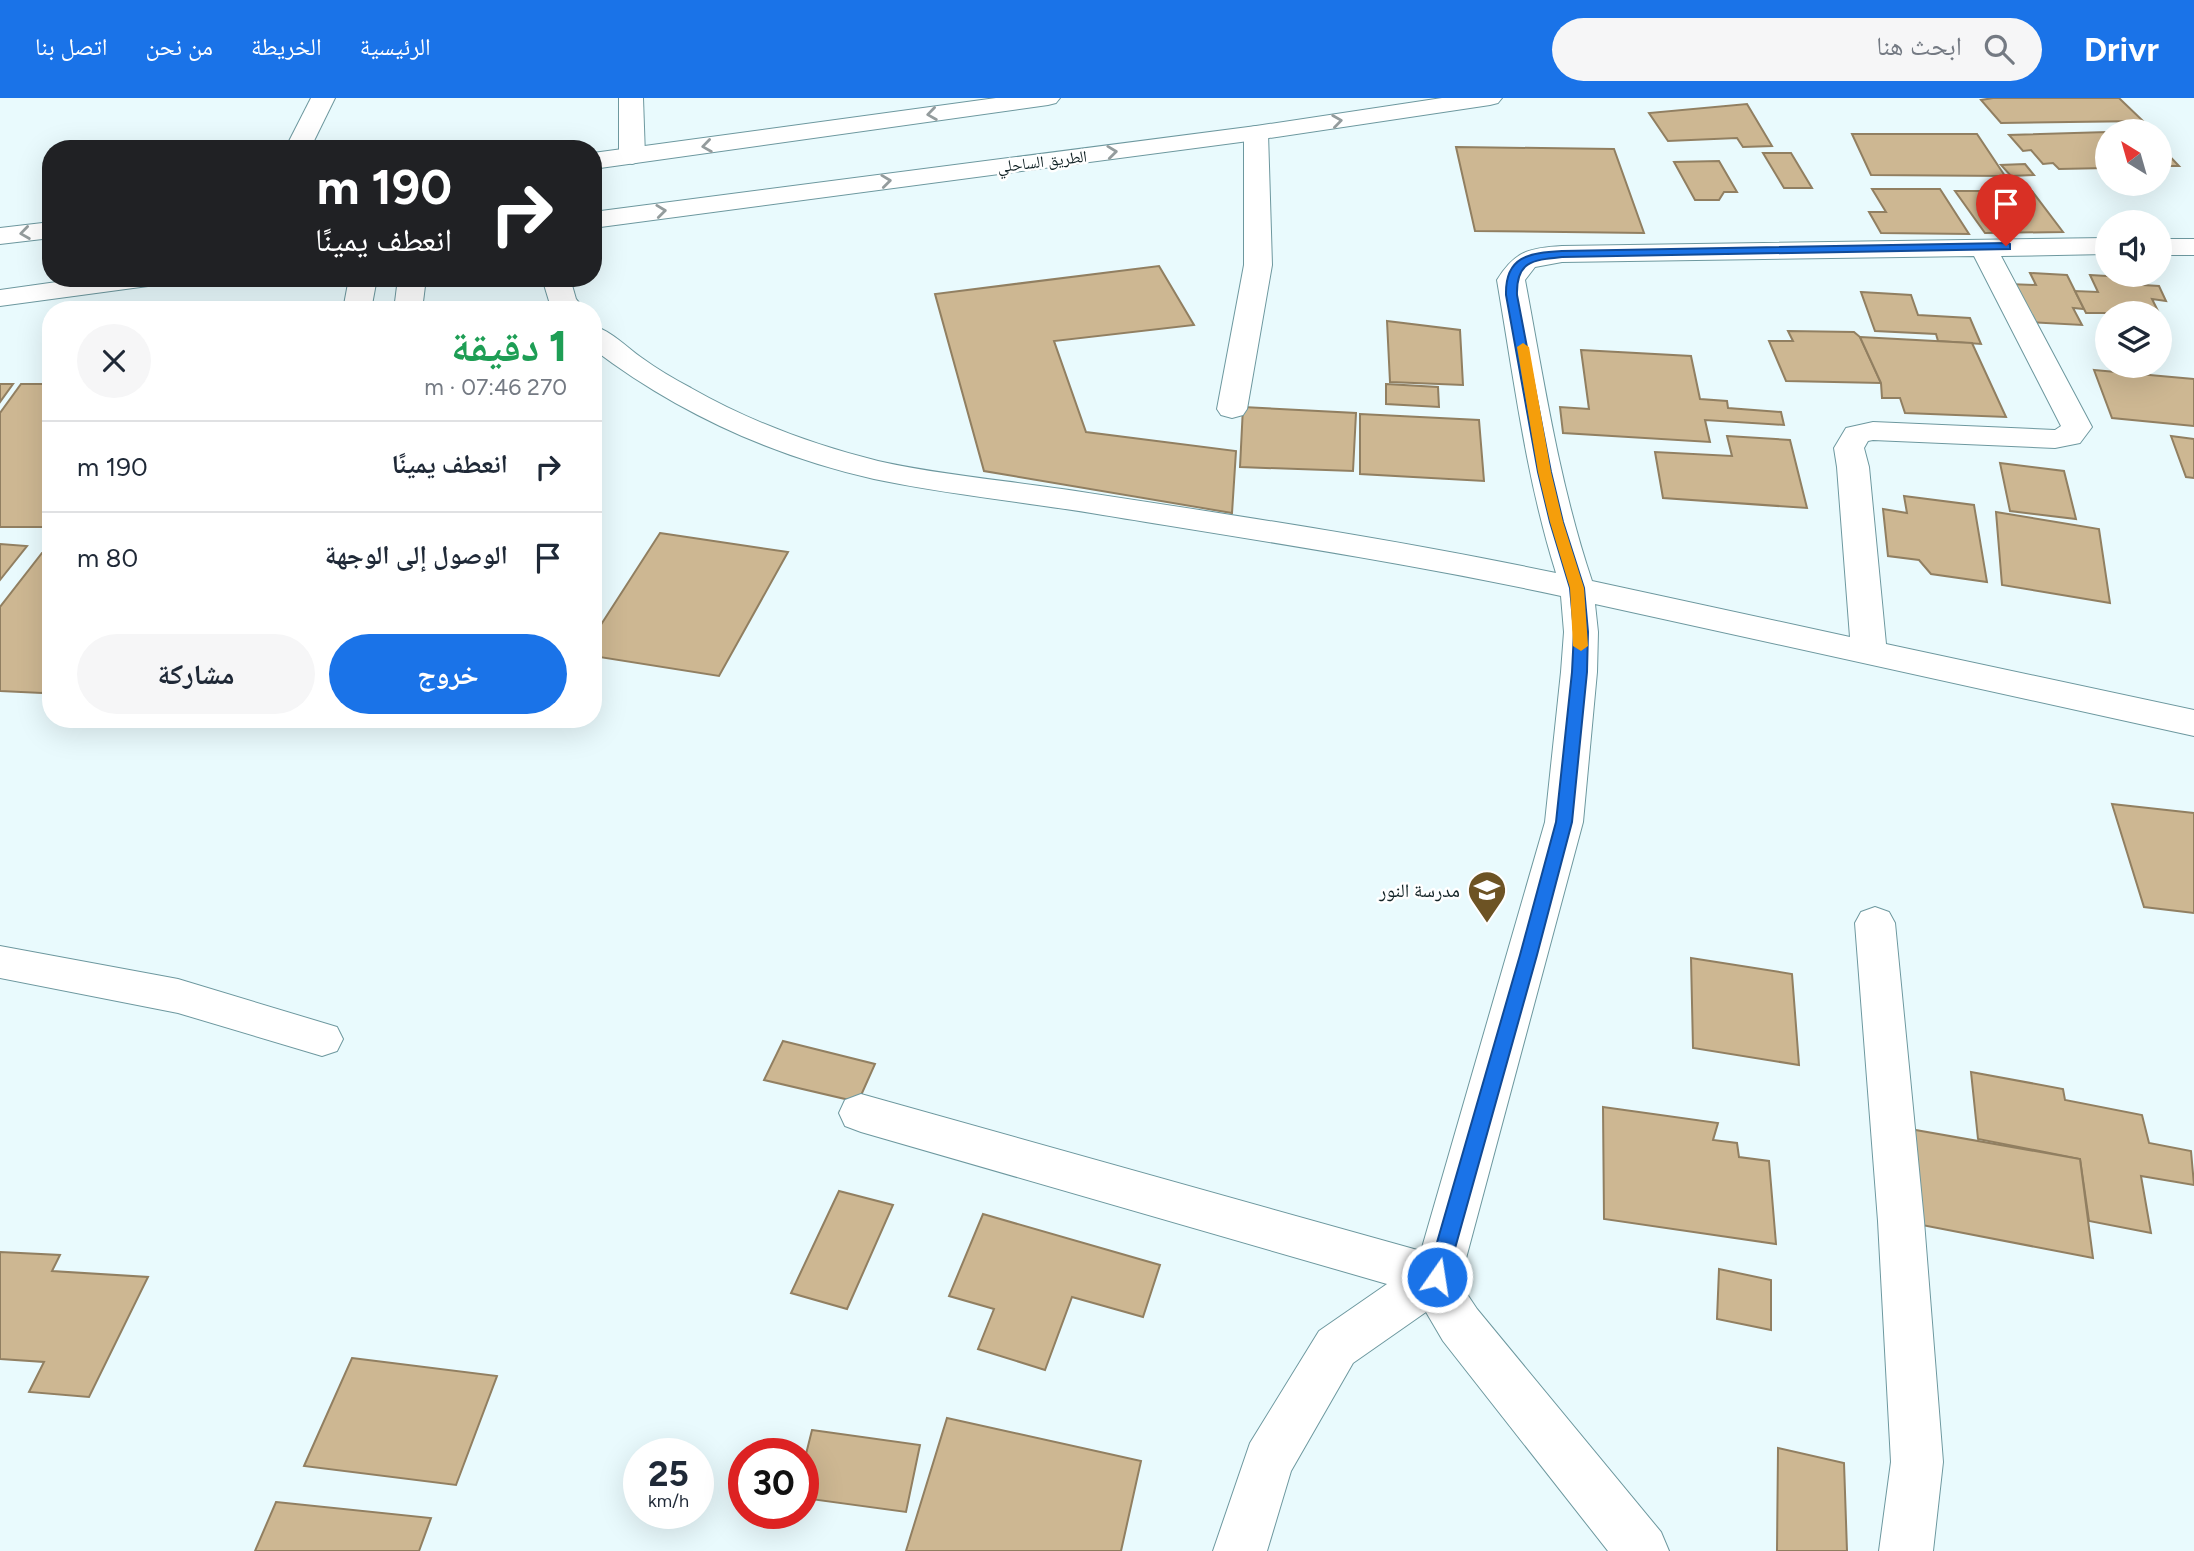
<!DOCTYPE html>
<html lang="ar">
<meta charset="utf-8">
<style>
:root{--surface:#fff;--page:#f6f6f7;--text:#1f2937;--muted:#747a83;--line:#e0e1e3;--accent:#1a73e8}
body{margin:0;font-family:Figtree,"Noto Naskh Arabic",sans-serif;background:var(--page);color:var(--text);direction:rtl;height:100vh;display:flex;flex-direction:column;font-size:26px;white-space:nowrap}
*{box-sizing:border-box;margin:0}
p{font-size:23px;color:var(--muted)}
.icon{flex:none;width:38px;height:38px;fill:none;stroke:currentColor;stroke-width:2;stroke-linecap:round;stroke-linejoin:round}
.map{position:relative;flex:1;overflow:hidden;direction:ltr}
.details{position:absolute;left:42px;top:203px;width:560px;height:427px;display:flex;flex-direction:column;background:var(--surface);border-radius:28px;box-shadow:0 7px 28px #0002;direction:rtl}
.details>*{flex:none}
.top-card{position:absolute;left:42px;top:42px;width:560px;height:147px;border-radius:28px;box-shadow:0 7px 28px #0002;direction:rtl;background:#202124;color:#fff;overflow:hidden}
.needle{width:46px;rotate:323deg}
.buttons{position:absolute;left:2095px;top:21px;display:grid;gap:14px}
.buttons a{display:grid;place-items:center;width:77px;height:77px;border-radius:50%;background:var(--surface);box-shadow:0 7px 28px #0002;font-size:35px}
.speed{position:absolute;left:623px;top:1340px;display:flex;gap:14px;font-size:35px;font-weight:700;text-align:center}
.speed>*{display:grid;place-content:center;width:91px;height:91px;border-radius:50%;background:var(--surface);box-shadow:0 7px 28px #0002;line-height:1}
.speed small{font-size:18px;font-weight:400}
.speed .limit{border:10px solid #d22;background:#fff;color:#111}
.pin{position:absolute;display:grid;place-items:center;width:60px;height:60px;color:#fff;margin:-72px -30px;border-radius:50% 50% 50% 0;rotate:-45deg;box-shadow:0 0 7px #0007}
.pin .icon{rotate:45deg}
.me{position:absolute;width:77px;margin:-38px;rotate:13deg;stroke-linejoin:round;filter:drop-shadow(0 0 5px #0008)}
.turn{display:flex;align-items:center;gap:24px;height:147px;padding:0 35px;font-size:32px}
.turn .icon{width:91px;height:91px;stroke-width:2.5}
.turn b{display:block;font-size:49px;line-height:60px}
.round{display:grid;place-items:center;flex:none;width:74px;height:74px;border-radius:37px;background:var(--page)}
.head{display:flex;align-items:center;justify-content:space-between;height:119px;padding:0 35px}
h1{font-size:42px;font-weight:800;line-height:52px;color:#1e9e55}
.primary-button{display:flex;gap:14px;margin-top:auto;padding:14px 35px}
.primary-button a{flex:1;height:80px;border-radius:42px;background:var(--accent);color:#fff;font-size:28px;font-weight:800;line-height:80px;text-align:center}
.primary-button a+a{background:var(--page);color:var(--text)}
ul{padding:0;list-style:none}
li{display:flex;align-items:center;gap:21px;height:91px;padding:0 35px;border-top:2px solid var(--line)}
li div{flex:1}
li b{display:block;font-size:26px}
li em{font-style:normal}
header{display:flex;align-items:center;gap:42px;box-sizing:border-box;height:98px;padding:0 35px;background:var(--accent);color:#fff}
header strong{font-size:33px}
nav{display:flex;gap:38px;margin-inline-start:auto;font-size:24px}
.search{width:490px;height:63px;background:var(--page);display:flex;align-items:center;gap:18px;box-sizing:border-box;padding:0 24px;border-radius:38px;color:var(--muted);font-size:26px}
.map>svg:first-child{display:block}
.building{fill:#cdb792;stroke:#917f61;stroke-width:2}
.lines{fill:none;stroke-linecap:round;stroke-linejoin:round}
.minor-casing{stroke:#6d989f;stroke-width:2}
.highway-casing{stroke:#6d989f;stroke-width:2}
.minor{fill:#fff;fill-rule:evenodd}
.highway{fill:#fff;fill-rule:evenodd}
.oneway{stroke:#949c9d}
.route{fill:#1a73e8;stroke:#114b97;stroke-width:2}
.slow{fill:#f59e0b}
.labels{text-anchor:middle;stroke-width:5;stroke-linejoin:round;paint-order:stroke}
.far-street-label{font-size:16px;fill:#112225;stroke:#fff}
.poi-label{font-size:19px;fill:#112225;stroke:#fff;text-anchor:end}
</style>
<header>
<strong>Drivr</strong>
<div class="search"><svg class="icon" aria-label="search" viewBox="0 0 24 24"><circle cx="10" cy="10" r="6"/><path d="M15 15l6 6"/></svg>ابحث هنا</div>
<nav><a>الرئيسية</a><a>الخريطة</a><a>من نحن</a><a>اتصل بنا</a></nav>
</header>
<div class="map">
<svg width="2194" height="1453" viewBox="0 0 2194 1453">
<rect width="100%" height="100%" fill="#e9fafd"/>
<g class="building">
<polygon points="1993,0 2119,0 2143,23 2001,25 1981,2"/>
<polygon points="1747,6 1772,48 1743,49 1737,40 1668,43 1649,15"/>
<polygon points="2107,34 2107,70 2059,71 2053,65 2043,66 2031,52 2023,53 2009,37"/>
<polygon points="1852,36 1977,36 2005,78 1871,77"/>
<polygon points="2160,48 2179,68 2160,68"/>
<polygon points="1456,49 1614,51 1644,135 1475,133"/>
<polygon points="1763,55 1791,55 1812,90 1784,90"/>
<polygon points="1719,63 1737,94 1724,94 1719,102 1695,102 1674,64"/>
<polygon points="2025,66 2034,77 2011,78 2001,67"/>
<polygon points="1872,91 1940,91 1969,136 1881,135 1869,114 1886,114"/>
<polygon points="1955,93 2032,93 2063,134 1985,135"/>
<polygon points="1159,168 1194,227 1054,243 1086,334 1236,353 1232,415 984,373 935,196"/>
<polygon points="2030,175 2067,177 2084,211 2073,210 2082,227 2027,224 2009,186 2036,187"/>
<polygon points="2090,177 2140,180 2143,187 2159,188 2166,203 2152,201 2159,215 2086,215 2075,193 2098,194"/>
<polygon points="1861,194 1911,197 1918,217 1970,220 1981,246 1938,243 1936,236 1875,233"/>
<polygon points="1387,223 1460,232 1463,287 1390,284"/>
<polygon points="1788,233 1854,234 1860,239 1881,285 1786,283 1769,243 1793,243"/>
<polygon points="1860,239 1972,245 2006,319 1905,315 1900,300 1882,300 1881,285"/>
<polygon points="1581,252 1691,258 1700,301 1727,303 1728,310 1781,314 1784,327 1705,322 1710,344 1563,335 1560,309 1589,311"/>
<polygon points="2094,272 2194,281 2194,328 2112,320"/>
<polygon points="0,286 13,286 0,304"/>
<polygon points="21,286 51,286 51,429 0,429 0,315"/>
<polygon points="1386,286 1438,289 1439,309 1386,306"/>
<polygon points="1243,309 1356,315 1353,373 1240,369"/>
<polygon points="1360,316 1479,322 1484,383 1360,376"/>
<polygon points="1727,338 1790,342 1807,410 1663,400 1655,354 1732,358"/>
<polygon points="2171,338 2194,341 2194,380 2186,379"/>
<polygon points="2000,365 2064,373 2076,421 2010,413"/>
<polygon points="1904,398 1974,407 1987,484 1931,476 1919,462 1888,458 1883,411 1907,415"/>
<polygon points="1996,414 2099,431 2110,505 2002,487"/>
<polygon points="660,435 788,454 719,578 593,558 593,539"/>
<polygon points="0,446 27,448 0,482"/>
<polygon points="42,455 51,455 51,583 42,595 0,593 0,509"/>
<polygon points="2112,706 2194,715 2194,815 2144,809"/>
<polygon points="1691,860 1792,876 1799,967 1693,950"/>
<polygon points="783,943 875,966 858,1004 764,982"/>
<polygon points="1971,974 2063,991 2065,1002 2142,1017 2149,1045 2191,1053 2194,1087 2141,1078 2151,1135 2089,1123 2080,1061 1978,1041"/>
<polygon points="1603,1009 1718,1025 1713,1042 1737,1045 1739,1059 1769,1063 1776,1146 1604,1121"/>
<polygon points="1893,1028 2080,1061 2093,1160 1901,1123"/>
<polygon points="839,1093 893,1107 847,1211 791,1195"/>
<polygon points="983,1116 1160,1167 1143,1219 1072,1199 1045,1272 978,1251 994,1211 949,1198"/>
<polygon points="0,1154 60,1157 52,1173 148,1179 89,1299 29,1294 44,1264 0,1261"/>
<polygon points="1719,1171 1771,1182 1771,1232 1717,1221"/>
<polygon points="352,1260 497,1278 456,1387 304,1368"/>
<polygon points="947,1320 1141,1363 1121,1453 906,1453"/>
<polygon points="812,1332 920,1347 906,1414 803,1400 803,1368"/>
<polygon points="1778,1350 1844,1365 1847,1453 1777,1453"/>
<polygon points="276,1404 431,1420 419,1453 255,1453"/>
</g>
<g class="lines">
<g class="minor-casing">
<g id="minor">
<polygon points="311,0 335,0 310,51 285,51"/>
<polygon points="619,0 643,0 645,58 641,63 632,66 623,63 619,58"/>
<polygon points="1256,28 1265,30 1268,35 1272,167 1247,311 1243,317 1232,320 1221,317 1217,311 1244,167 1244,35 1247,30"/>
<path d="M2107 140V156L2001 158 2092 329 2080 345 2055 350 1873 342 1868 343 1864 350 1869 369 1886 546 2194 612V638L1595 506 1598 534 1597 574 1583 724 1461 1179 1467 1196 1477 1211 1661 1434 1669 1453H1608L1443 1243 1426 1214 1353 1265 1291 1373 1267 1453H1213L1250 1345 1319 1233 1387 1186 861 1034 845 1028 839 1015 845 1002 861 996 1421 1153 1545 724 1561 574 1564 534 1561 498C1409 465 1256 442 1103 417 1027 404 950 397 874 381 772 358 676 314 593 251V228C612 233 626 249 642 260 657 271 674 281 691 290 749 323 813 347 878 363 945 378 1014 383 1082 394 1240 418 1399 442 1556 475 1526 380 1514 281 1497 182 1515 153 1529 150 1562 148ZM1974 158 2061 328 2055 332 1873 324 1846 330 1834 350 1837 369 1850 539 1592 483C1559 385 1544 283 1525 182L1535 169 1562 164Z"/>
<rect x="2160" y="141" width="34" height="16"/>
<polygon points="349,180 377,180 371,212 343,212"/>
<polygon points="398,180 426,180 422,212 394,212"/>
<polygon points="542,180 570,180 576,201 585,212 556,212 549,203"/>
<polygon points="1875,809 1889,814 1895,825 1924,1123 1943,1364 1933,1453 1879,1453 1891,1364 1878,1123 1855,825 1861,814"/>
<polygon points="0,848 178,881 337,929 343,941 337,953 322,958 178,915 0,880"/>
</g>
</g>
<g class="highway-casing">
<g id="highway">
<polygon points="996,0 1060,0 1056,5 1048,7 593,71 593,55"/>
<polygon points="1442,0 1502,0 1498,5 1490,7 1256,42 593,130 593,114 1256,28"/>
<polygon points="51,124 51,140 0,146 0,130"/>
<polygon points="85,180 162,180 158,186 148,188 0,208 0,192"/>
</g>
</g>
<use href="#minor" class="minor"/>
<use href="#highway" class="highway"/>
</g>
<defs><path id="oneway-chevron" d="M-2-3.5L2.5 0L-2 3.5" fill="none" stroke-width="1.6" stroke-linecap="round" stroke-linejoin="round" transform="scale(1.75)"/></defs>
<g class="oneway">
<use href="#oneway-chevron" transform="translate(932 16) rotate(172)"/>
<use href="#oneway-chevron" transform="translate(1337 23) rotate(-8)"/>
<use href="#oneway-chevron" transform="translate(707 48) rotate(172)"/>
<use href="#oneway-chevron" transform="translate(1112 54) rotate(-7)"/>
<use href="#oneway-chevron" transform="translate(886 83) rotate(-7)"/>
<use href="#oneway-chevron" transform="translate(661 113) rotate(-7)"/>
<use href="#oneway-chevron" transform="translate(25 135) rotate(172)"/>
</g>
<path class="route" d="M2006 145 2010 146V151L1562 159C1533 162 1516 163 1517 197L1551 374 1563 424 1584 490 1588 534 1587 574 1572 724 1537 857 1447 1179 1444 1185 1437 1188 1430 1185 1427 1179 1520 857 1556 724 1572 574 1574 534 1570 490 1550 424 1538 374 1506 197C1505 158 1529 155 1562 153Z"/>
<polygon class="slow" points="1523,245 1529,249 1551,374 1563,424 1584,490 1588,548 1581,553 1573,548 1570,490 1550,424 1538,374 1517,249"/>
<defs>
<g id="school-pin" transform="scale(2.0125)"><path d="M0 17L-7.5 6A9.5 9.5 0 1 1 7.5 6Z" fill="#6d5324" stroke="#fff"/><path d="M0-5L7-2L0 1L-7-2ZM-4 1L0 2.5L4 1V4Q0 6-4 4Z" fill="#fff"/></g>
</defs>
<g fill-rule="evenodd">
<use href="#school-pin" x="1487" y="792"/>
</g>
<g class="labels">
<g class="far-street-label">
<text transform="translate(1042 63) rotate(-7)" y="6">الطريق الساحلي</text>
</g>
<g class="poi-label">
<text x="1460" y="799">مدرسة النور</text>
</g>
</g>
</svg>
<div class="buttons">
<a><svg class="needle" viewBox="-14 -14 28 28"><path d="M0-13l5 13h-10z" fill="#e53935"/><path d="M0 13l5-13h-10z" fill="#747a83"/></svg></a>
<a><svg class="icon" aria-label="sound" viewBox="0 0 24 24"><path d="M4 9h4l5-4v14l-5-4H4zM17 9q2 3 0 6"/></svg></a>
<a><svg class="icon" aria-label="layers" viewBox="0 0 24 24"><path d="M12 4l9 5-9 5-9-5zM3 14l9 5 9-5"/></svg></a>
</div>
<div class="speed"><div>25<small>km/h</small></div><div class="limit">30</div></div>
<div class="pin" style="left:2006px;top:148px;background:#d93025"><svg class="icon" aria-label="arrive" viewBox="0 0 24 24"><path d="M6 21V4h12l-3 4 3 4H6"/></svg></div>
<svg class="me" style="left:1437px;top:1179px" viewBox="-20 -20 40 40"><circle r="17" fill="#1a73e8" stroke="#fff" stroke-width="3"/><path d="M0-11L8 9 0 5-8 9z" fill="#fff"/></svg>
<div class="top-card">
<div class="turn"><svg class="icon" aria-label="right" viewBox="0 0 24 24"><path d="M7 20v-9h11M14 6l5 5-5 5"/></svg><div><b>190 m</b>انعطف يمينًا</div></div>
</div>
<section class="details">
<div class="head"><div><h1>1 دقيقة</h1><p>270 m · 07:46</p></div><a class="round"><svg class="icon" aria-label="close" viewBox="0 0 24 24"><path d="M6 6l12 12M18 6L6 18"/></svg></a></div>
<ul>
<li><svg class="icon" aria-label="right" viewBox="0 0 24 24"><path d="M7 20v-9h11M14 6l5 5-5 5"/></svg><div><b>انعطف يمينًا</b></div><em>190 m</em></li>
<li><svg class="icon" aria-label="arrive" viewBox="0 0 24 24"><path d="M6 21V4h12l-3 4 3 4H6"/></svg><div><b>الوصول إلى الوجهة</b></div><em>80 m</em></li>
</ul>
<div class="primary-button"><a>خروج</a><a>مشاركة</a></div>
</section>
</div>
